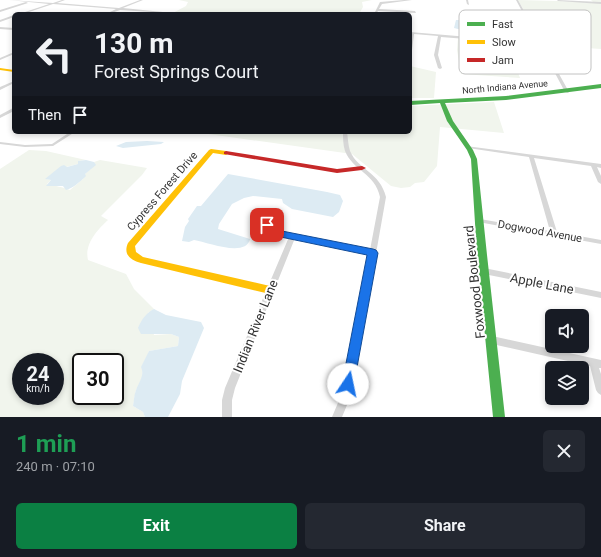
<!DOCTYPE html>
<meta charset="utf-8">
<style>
:root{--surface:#171b24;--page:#242831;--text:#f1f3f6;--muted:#9ea1a6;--accent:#0b8043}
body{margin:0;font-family:Roboto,sans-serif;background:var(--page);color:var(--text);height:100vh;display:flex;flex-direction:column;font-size:15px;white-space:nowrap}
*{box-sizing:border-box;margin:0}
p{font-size:13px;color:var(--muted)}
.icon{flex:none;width:22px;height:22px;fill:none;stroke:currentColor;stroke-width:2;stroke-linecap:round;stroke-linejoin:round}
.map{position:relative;height:417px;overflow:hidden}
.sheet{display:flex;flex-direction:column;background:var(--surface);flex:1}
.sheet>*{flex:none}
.top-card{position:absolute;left:12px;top:12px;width:400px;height:122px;border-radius:6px;box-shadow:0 2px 6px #0003;background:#171b24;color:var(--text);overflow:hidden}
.controls{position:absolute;left:545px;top:309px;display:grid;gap:8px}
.controls a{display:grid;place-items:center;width:44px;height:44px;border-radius:6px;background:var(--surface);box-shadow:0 2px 6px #0003;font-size:20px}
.speed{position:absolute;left:12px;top:353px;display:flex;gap:8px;font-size:20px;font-weight:700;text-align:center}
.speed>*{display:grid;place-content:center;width:52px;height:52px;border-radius:50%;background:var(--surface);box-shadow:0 2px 6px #0003;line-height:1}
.speed small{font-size:10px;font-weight:400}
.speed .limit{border:2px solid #111;border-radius:6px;background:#fff;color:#111}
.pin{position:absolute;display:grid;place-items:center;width:34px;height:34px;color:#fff;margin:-17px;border-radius:8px;box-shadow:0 2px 6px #0006}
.me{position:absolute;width:44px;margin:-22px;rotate:11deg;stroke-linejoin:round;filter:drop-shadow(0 0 3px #0008)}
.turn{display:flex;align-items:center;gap:14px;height:84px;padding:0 16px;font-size:18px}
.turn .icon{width:52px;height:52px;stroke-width:2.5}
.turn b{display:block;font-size:28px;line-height:34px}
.then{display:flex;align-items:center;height:38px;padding:0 16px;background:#0003;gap:8px;font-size:15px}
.round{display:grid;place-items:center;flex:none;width:42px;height:42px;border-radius:6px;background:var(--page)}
.head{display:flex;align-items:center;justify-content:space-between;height:68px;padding:0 16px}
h1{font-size:24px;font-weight:700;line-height:30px;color:#1e9e55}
.primary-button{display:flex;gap:8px;margin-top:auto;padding:8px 16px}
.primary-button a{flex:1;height:46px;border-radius:6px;background:var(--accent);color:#fff;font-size:16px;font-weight:700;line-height:46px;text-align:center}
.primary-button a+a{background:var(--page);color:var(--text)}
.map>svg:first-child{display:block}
.green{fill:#f1f5ed;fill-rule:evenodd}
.water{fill:#ddebf3}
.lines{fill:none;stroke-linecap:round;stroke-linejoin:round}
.street{fill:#d7d7d7;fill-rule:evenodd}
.fast{fill:#4caf50;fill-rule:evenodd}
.slow{fill:#ffc107;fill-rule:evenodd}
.jam{fill:#c62828;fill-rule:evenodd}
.route{fill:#1a73e8;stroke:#114b97}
.labels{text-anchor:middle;stroke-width:4;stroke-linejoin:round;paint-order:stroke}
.far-street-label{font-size:9px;fill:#333;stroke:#fff}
.street-label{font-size:11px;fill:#333;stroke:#fff}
.near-street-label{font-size:13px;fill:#333;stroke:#fff}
.key{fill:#fff;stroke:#c2c2c2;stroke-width:1}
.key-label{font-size:11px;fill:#333}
</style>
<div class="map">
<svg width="601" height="417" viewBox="0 0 601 417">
<rect width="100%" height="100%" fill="#fff"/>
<g class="green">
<polygon points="179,0 372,0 362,2 363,7 359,14 171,14 186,6 188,2"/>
<polygon points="518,0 593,2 591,0 601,0 601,49 544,45"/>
<polygon points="458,38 507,42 520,78 461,74 457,50"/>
<polygon points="410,66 436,72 434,98 410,98"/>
<polygon points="494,102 504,133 440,127 437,166 424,182 415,183 410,187 401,188 391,186 352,154 194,132 410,132 410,106"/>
<path d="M29 150 46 151 86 160 78 161V164L66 167 46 179 51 180 47 184C56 186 62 187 70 190L83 179 85 174 95 165 94 162 100 160 147 168 142 175 101 216 108 220C98 229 84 244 88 260L126 274 134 289 154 309 148 313 154 335 171 334 179 337 178 346 149 351 143 369 142 379 136 390 133 406 143 412 145 417H0V169ZM21 362H55V396H21ZM81 362H115V396H81Z"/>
</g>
<g class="water">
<polygon points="456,20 499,21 501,22 503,32 458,29 454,28"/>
<polygon points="147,141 164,142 161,144 123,148 116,146 126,142"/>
<path d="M86 160 94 162 96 165 85 174 86 176C81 181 72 189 66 190L63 186H46L51 180 45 179 61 166 64 165 67 167 78 164V161Z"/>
<path d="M228 174 327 192 340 195 343 201 339 212 333 217 292 209 283 203 282 199 253 196 244 198 232 204 219 224 218 229 250 239C246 258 207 242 194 240L189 242 182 241 185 227 189 221 188 219 197 206H201Z"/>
<path d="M154 309 166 315 201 322 204 328 182 381 180 394 168 417H145L143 412 133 406C134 401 134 395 136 390 139 382 145 375 141 367L149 351 178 346 179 337 171 334H141L138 328C142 319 146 313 154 309Z"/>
</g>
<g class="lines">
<g class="street">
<polygon points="9,0 53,3 62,0 65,0 57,3 119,8 140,0 143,0 123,8 183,14 120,10 109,14 106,14 116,9 53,4 23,14 19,14 49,4"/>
<polygon points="404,0 412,0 382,4 379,9 415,11 416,13 378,11 376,14 374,14 380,2"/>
<polygon points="466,0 468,0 469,5 467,4"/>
<polygon points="516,0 518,0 569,92 568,93 565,92 540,45 441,37 438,55 442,68 440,69 438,68 434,55 438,36 414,34 412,50 410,51 410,42 412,34 410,34 410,32 539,43"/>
<polygon points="557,0 601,2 601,4 558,1"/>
<polygon points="26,2 28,3 0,12 0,10"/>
<polygon points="14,15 14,17 0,22 0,20"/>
<polygon points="0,27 14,28 14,30 0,29"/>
<polygon points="14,52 14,54 0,60 0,58"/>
<polygon points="14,81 14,83 0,90 0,87"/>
<polygon points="13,108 14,108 14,111 0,118 0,115"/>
<polygon points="70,132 75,132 53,146 25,147 0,144 0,142 25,145 52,144"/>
<path d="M343 132H347C348 138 348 145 350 151 358 170 380 172 386 197L353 384 350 398 342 417H332L340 398 369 255 295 238 235 388 232 400V417H222V400L225 388 289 237 278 235 265 227 264 225 265 223H269L282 231 370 250 380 197C375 173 353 171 345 151 343 145 343 138 343 132Z"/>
<polygon points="466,146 601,164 601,168 597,167 601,176 601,184 598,182 591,166 534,158 557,232 601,240 601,244 478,222 477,221 480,219 550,231 529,157 468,148 466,148"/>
<polygon points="484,268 601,292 601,298 484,274 481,273 480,271 481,269"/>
<polygon points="492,336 601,360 601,368 599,368 601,374 601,395 598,393 596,390 590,366 492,344 489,343 488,340 489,337"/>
</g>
<polygon class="fast" points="601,84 601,88 506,100 445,103 453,121 473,150 477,159 487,255 505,417 493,417 477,255 471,159 467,150 447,121 440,103 410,105 410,101 506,96"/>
<g class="slow">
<polygon points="0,68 14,70 14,72 0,70"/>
<path d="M211 149 226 151 229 153 226 155 213 153 135 246 136 252 143 257 270 286 274 287 275 290 274 293 270 294 141 263C130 260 123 254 128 243L209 150Z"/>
</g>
<polygon class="jam" points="226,151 337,169 362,166 366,168 362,170 337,173 224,154 224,152"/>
</g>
<polygon class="route" points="267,222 282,231 373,249 376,250 378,253 353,389 348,391 344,389 342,384 367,255 276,236 263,225"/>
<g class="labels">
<g class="far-street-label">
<text transform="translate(505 87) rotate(-5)" y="3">North Indiana Avenue</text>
</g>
<g class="street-label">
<text transform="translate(162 191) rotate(-49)" y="4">Cypress Forest Drive</text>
<text transform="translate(540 231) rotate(10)" y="4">Dogwood Avenue</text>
</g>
<g class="near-street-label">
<text transform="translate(474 282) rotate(-96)" y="5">Foxwood Boulevard</text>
<text transform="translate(542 283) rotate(11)" y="5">Apple Lane</text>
<text transform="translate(255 326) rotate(-68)" y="5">Indian River Lane</text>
</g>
</g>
<rect x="459" y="10" width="132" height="64" rx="6" class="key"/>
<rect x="467" y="22" width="18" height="4" fill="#4caf50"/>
<rect x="467" y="40" width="18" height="4" fill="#ffc107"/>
<rect x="467" y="58" width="18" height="4" fill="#c62828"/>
<g class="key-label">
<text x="492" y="28">Fast</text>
<text x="492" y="46">Slow</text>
<text x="492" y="64">Jam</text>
</g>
</svg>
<div class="controls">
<a><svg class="icon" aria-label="sound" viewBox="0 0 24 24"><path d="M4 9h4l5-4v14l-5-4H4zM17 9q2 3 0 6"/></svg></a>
<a><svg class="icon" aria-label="layers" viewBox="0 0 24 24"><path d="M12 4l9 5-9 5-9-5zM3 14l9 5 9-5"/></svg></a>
</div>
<div class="speed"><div>24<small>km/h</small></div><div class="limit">30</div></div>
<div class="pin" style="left:267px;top:225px;background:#d93025"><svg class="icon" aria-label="arrive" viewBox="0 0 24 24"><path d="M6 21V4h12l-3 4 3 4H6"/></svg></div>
<svg class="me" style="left:348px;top:384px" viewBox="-20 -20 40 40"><circle r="19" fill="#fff"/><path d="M0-13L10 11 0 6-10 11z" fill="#1a73e8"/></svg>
<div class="top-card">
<div class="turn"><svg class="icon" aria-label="left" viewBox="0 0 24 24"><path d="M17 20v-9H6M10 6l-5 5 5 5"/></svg><div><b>130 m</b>Forest Springs Court</div></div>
<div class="then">Then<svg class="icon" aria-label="arrive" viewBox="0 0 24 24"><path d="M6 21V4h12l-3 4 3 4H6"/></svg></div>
</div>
</div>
<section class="sheet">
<div class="head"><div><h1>1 min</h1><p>240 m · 07:10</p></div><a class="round"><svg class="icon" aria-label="close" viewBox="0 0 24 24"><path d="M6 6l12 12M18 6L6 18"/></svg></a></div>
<div class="primary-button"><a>Exit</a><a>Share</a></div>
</section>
